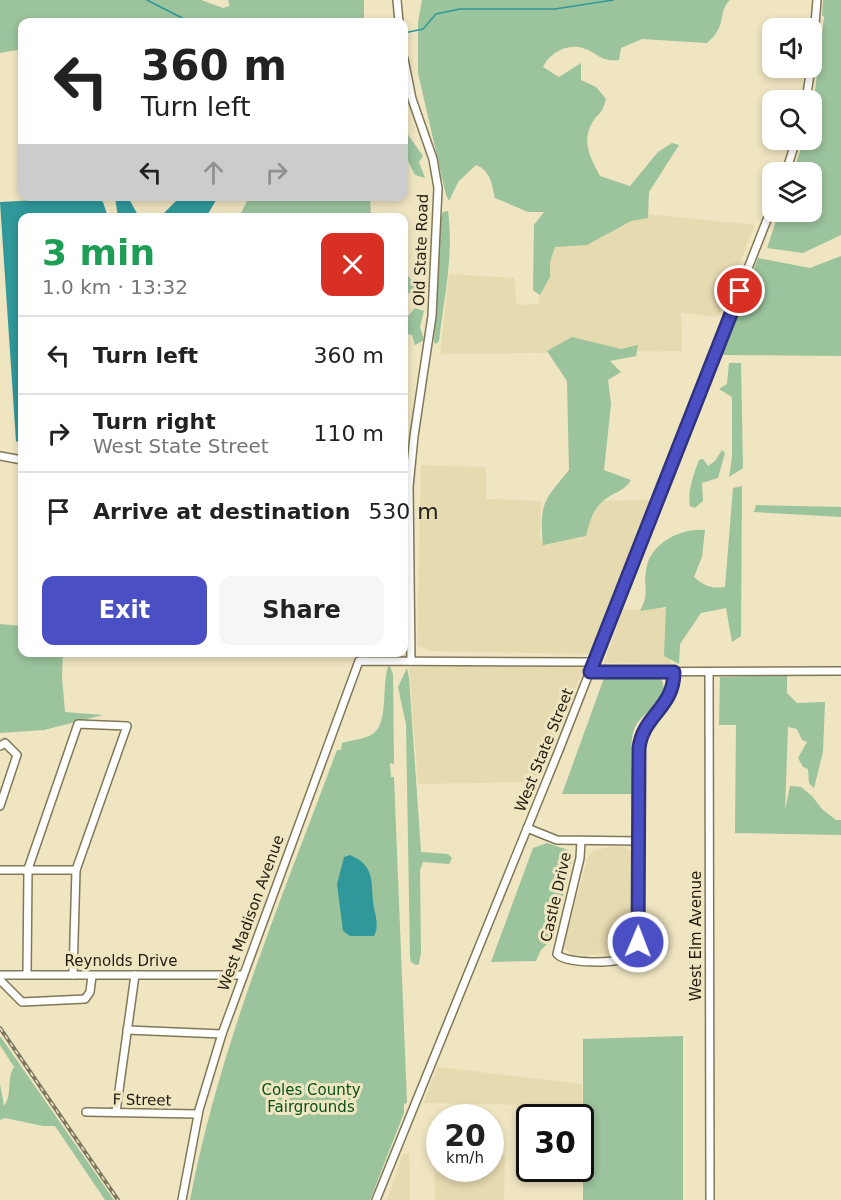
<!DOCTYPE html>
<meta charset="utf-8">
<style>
:root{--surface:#fff;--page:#f6f6f6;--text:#222;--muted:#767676;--line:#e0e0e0;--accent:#4a4fc4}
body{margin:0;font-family:"DejaVu Sans",sans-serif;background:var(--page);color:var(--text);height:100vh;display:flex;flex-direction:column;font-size:22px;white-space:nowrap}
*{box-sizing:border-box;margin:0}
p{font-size:20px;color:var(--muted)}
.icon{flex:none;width:33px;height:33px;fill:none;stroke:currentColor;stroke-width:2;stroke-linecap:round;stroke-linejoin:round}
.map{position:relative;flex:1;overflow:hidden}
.side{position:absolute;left:18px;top:213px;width:390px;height:444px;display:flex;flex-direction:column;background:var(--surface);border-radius:12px;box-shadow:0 3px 9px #0003}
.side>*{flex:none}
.banner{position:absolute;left:18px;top:18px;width:390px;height:183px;border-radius:12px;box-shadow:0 3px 9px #0003;background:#fff;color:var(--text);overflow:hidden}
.fabs{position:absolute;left:762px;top:18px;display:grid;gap:12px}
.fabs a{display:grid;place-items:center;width:60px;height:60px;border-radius:12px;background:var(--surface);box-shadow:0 3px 9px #0003;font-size:30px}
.speed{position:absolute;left:426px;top:1104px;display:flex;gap:12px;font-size:30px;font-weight:700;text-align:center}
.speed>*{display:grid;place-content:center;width:78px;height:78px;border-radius:50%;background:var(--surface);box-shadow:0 3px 9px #0003;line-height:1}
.speed small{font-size:15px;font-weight:400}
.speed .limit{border:3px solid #111;border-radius:9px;background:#fff;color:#111}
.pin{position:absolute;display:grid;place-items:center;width:51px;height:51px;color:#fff;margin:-26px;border:3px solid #fff;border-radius:50%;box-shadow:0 2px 6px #0007}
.me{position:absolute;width:66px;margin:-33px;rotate:1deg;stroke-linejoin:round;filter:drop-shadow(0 0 4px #0008)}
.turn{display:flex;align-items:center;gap:21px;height:126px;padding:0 24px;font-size:27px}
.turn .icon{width:78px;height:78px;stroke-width:2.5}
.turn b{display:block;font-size:42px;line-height:51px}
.lanes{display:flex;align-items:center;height:57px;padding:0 24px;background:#0003;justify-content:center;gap:30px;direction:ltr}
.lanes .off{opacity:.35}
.round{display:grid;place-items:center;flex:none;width:63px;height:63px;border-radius:12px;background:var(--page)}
.summary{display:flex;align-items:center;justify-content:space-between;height:102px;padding:0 24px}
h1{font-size:36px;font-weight:700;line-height:45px;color:#1e9e55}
.button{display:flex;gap:12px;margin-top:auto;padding:12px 24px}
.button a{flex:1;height:69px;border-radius:12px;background:var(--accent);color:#fff;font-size:24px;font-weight:700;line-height:69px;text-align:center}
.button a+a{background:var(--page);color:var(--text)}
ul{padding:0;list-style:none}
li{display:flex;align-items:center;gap:18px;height:78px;padding:0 24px;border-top:2px solid var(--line)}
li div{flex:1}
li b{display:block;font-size:22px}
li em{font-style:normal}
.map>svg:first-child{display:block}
.built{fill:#e6dab0}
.green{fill:#9bc39c}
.water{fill:#30989a}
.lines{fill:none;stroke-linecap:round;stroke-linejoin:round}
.stream{stroke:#30989a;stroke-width:1.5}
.minor-casing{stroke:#807857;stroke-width:10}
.minor{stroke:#fff;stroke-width:7}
.rail-casing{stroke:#7d7760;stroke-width:4}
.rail{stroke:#efe5c1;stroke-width:1.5;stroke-dasharray:4.5;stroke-linecap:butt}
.route-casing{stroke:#30337f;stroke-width:15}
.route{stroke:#4a4fc4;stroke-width:10}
.labels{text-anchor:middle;stroke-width:6;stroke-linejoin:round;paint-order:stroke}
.street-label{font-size:15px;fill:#201d10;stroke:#efe5c1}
.park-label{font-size:15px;fill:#005513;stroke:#efe5c1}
</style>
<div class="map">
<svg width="841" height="1200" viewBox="0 0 841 1200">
<rect width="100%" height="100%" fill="#efe5c1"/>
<g class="built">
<polygon points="626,212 755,225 718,317 681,313 682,351 440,354 449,274 514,278 517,305 538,304 551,232"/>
<polygon points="421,465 486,467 486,499 541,501 540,539 582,539 582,501 650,500 589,654 429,651 417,646"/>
<polygon points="672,608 671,664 604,663 623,610"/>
<polygon points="546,665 584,668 536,782 418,784 409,667"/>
<polygon points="609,847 625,847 631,852 634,861 635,935 632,944 620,954 571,955 563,946 588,857 593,851"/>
<polygon points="437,1067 582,1084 583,1106 424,1103"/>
<polygon points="403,1154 409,1154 410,1200 387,1200"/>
<polygon points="434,1155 439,1155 440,1168 490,1168 491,1155 505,1155 504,1200 435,1200"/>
</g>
<g class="green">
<polygon points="0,0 201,0 223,8 230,6 228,0 364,0 364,22 22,22 22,49 0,53"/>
<path d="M422 0H730C717 12 728 26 707 43L642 39 621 48 619 60C600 62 598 53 583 48 567 43 549 53 543 67L559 77 581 63V80L596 87 606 99C601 117 599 111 592 123 581 142 591 159 600 176L630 186 658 152 672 143 679 145 649 192 648 218 631 221 587 245 555 247 550 262V277L540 295 533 290 534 225 544 212H528L495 198C492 185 491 171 476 165L458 182 449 201 446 195 418 73V22Z"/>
<polygon points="823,0 841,0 841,235 803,253 767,248 779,212 812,212 812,172 793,172 804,140 812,140 812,116 824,17 822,15"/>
<polygon points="404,129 423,156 419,162 425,178 415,175 408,161"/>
<polygon points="249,197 370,197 371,217 239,217"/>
<path d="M448 211C454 256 444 297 439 341L436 344 434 342 439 223 443 212Z"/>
<polygon points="841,256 841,356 723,355 758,258 810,268"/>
<polygon points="404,271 414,283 426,282 427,289 423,296 404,292"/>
<polygon points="415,308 424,311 420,327 424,340 415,345 412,335 408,334 404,348 404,312 408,316"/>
<path d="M572 337 621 349 638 345 636 356 610 361 621 372 608 380 611 404 604 470 631 480C624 491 617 491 607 498 593 507 590 521 586 536L543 545C539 503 544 501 569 470L567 381 547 351Z"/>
<polygon points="729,363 741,363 743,468 729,477 732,457 732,397 719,389 727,384"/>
<path d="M722 450 725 453 718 478 702 483 703 501 695 508 690 506C687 492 694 473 699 460L703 459 708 466 715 461Z"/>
<path d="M742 486 741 636 732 642 726 608 701 613 680 644 679 664 664 656 666 607 640 611C650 592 643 589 646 571 649 543 681 528 705 530L702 557 694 577C704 586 712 589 725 587L733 488Z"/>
<polygon points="756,505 841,507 841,517 754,512"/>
<polygon points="0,624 22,626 22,652 63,653 62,677 65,712 103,715 44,730 0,733"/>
<path d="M389 664 393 674 394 764 390 763 391 777H394L407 1103 404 1104V1113L370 1200H190C220 1044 282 898 337 750H341L342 743C351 740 367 739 374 733 389 721 381 683 389 664Z"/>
<polygon points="407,668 409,678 421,852 448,854 452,858 449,864 423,862 420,870 421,952 419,964 416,965 411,962 410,957 406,724 398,687"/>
<polygon points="787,675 787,693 797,703 825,702 823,752 814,788 809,783 808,769 803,767 798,758 807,742 802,740 797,729 788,727 785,810 790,786 801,787 812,796 822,809 836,820 841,820 841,835 735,833 736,725 719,725 720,677"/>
<path d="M660 677C674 699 643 710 635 727 628 741 633 778 633 794H562L604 678Z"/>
<polygon points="547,843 568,850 572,861 552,939 541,950 536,961 491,962 533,848"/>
<path d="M0 1036 114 1200H105L55 1126H43L5 1118 0 1120V1084L4 1106C13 1094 6 1079 14 1067L0 1045Z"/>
<polygon points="683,1036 683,1200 583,1200 583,1039"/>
</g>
<g class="water">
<polygon points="95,197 103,202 108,217 22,218 22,444 16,441 0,202"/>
<polygon points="115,197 128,197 139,217 118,217"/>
<polygon points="177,197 177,196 218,197 206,217 160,217 177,200"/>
<path d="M350 855C377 866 370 885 374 908 376 917 379 928 374 936H350L343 931 337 884 344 857Z"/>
</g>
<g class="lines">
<g class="stream">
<polyline points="147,0 190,22"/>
<polyline points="404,33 423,29 436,14 460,9 555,9 613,0"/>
</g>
<g class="minor-casing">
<g id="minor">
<polyline points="397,0 399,22"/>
<polyline points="404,59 412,99 433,159 438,188 432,316 414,436 409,487 411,661"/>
<polyline points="812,60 817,0"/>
<polyline points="806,100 811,68"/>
<polyline points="786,172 796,140"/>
<polyline points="0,456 22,460"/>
<polyline points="590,672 841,671"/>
<polyline points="709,672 710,1200"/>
<polyline points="0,746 5,743 17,755 0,806"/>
<polyline points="527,828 557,840 638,841"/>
<path d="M581 841 580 858 557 954C565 964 616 964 627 957 635 952 638 945 639 937L640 740C650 712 674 706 674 672"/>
<polyline points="0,870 76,870"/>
<polyline points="27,974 28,869 78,724 127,726 76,870 73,975"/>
<polyline points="0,975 242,975"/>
<polyline points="0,980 22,1002 85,999 90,992 92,976"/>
<polyline points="127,1030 222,1034"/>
<polyline points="86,1112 198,1114"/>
<polyline points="116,1112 135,975"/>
<polyline points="182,1200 199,1110 222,1034 359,661 594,662"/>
<polyline points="376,1200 559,750 772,207"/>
</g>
</g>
<use href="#minor" class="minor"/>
<g class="rail-casing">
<polyline id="rail" points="0,1028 118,1200"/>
</g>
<use href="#rail" class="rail"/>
</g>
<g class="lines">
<g class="route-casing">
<path id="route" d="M638 942 639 748C643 715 674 708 674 672H590L740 291"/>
</g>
<use href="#route" class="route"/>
</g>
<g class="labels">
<g class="street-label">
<text transform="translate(421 250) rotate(-88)" y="5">Old State Road</text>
<text transform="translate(544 750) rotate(-68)" y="5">West State Street</text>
<text transform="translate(556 897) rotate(-77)" y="5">Castle Drive</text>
<text transform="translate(251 913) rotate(-70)" y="5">West Madison Avenue</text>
<text transform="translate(696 936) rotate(-90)" y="5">West Elm Avenue</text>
<text x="121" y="966">Reynolds Drive</text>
<text transform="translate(142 1100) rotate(1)" y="5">F Street</text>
</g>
<g class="park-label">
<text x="311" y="1095">Coles County<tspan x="311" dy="17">Fairgrounds</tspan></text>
</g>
</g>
</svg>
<div class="fabs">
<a><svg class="icon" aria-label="sound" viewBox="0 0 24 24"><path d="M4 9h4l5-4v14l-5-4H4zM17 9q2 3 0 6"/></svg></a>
<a><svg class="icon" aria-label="search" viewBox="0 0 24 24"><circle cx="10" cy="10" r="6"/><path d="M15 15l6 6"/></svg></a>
<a><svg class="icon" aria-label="layers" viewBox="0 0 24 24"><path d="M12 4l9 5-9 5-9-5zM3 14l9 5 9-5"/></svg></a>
</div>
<div class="speed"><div>20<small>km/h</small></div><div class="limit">30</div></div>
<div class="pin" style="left:740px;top:291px;background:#d93025"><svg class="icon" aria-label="arrive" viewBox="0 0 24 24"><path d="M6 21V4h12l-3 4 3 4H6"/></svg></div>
<svg class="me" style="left:638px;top:942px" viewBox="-20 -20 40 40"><circle r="17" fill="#4a4fc4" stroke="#fff" stroke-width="3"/><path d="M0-11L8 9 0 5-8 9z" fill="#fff"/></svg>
<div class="banner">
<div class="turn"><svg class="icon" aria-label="left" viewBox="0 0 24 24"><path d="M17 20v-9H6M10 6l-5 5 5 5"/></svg><div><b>360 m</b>Turn left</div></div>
<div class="lanes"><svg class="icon" aria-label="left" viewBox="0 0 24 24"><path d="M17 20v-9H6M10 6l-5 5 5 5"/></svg><svg class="icon off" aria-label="ahead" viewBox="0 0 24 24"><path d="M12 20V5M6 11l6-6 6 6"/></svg><svg class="icon off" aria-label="right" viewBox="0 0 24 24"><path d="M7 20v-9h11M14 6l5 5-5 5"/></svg></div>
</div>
<section class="side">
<div class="summary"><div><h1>3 min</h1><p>1.0 km · 13:32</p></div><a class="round" style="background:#d93025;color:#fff"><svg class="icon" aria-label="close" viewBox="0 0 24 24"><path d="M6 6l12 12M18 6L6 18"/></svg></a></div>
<ul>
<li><svg class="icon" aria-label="left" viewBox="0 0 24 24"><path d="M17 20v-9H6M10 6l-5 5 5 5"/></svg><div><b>Turn left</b></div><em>360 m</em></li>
<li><svg class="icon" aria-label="right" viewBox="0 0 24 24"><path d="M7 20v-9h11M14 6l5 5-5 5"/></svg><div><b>Turn right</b><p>West State Street</p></div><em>110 m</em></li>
<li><svg class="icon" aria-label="arrive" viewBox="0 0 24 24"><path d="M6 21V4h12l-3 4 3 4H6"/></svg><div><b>Arrive at destination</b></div><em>530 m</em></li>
</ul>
<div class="button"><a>Exit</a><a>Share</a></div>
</section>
</div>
